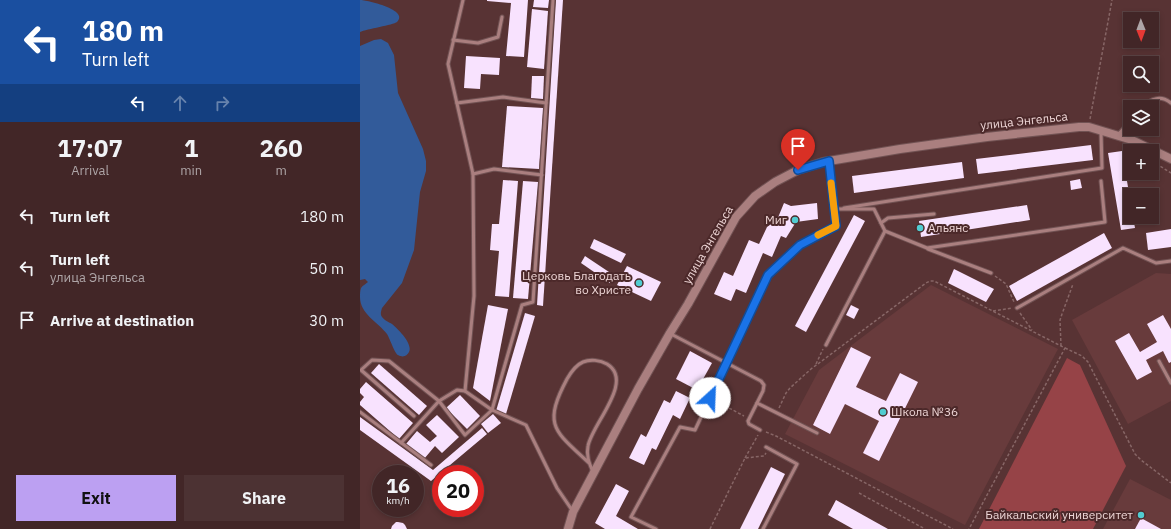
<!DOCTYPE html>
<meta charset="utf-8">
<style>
:root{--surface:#422627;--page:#4c3233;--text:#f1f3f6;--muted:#aea5a7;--line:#5a4344;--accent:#bca0f2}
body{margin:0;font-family:"IBM Plex Sans",sans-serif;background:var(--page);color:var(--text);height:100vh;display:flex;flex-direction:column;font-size:15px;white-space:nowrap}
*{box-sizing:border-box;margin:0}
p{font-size:13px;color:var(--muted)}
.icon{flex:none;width:22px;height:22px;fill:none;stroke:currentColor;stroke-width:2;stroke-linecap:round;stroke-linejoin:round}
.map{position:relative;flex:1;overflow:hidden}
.side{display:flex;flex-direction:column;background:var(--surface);width:360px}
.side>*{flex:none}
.top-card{background:#1a4fa0;color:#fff;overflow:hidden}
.needle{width:26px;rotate:179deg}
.buttons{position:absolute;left:763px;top:12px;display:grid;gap:8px}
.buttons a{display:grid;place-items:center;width:36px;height:36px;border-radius:0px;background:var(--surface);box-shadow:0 2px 6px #0003,0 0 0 1px var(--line);font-size:20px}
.speed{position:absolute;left:12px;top:465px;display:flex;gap:8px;font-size:20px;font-weight:700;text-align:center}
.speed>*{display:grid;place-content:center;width:52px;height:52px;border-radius:50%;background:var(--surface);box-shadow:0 2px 6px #0003,0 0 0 1px var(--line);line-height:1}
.speed small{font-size:10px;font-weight:400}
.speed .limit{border:6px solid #d22;background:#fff;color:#111}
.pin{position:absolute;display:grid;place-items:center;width:34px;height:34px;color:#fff;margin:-41px -17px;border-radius:50% 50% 50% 0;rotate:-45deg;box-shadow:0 0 4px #0007}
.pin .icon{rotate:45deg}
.me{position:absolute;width:44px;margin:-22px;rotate:25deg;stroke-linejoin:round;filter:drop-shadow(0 0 3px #0008)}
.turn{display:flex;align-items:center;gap:14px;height:84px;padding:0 16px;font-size:18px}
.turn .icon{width:52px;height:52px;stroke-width:2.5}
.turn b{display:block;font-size:28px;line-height:34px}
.lanes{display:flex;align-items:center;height:38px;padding:0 16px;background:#0003;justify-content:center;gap:20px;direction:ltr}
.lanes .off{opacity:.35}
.eta{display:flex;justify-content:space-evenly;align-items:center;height:68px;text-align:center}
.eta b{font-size:24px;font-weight:800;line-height:28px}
.cta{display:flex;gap:8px;margin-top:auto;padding:8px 16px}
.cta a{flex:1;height:46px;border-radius:0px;background:var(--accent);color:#111;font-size:16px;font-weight:800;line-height:46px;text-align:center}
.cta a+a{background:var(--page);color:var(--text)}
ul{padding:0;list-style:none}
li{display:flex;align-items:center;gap:12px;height:52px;padding:0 16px}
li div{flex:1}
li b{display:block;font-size:15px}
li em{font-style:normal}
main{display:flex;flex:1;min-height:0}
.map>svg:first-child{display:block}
.built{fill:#683b3c}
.green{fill:#964347}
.water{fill:#325b9a}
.building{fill:#f8e2fe}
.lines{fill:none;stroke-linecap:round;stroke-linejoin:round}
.lane-casing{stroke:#715253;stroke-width:5}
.secondary-casing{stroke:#715253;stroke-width:10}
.path{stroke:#876666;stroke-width:1.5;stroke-dasharray:3 2;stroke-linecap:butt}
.lane{stroke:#aa7f7f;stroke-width:3}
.secondary{stroke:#aa7f7f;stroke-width:8}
.route-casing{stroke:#114b97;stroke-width:10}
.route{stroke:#1a73e8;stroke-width:7}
.slow{stroke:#f59e0b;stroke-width:7}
.poi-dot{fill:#51ccd1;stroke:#4c292a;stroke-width:1.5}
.labels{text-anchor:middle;stroke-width:4;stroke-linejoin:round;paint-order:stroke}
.street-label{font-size:12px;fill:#edd5d5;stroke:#4c292a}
.poi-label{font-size:12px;fill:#edd5d5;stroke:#4c292a;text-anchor:end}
</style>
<main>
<section class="side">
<div class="top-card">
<div class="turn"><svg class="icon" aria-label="left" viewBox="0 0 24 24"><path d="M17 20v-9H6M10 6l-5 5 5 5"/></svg><div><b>180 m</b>Turn left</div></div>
<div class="lanes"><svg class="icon" aria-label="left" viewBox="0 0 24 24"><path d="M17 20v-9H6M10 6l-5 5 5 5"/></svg><svg class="icon off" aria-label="ahead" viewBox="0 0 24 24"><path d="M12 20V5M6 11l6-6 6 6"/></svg><svg class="icon off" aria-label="right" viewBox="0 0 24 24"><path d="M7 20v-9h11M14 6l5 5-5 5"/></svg></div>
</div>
<div class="eta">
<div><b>17:07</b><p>Arrival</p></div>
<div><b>1</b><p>min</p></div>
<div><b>260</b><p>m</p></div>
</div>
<ul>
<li><svg class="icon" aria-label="left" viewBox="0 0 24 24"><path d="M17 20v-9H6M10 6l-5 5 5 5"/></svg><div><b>Turn left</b></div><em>180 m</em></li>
<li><svg class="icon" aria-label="left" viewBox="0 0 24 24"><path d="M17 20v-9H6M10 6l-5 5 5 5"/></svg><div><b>Turn left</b><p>улица Энгельса</p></div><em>50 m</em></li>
<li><svg class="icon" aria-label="arrive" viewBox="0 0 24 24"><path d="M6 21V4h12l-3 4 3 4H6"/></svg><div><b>Arrive at destination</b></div><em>30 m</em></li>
</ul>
<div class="cta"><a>Exit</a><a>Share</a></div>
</section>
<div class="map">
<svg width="811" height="529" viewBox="0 0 811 529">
<rect width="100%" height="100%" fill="#583334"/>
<g class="built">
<polygon points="796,273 811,274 811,401 768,424 712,320"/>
<polygon points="571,285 698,349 605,525 425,434 459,370"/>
<polygon points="770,479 811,500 811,529 743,529"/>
</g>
<polygon class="green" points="707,358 720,365 766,466 733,529 619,529"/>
<g class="water">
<path d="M0 0C7 0 50 10 37 22 33 25 7 29 0 32Z"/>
<path d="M21 39 28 43 34 55 38 93 63 149 66 161V171L60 192 54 250 42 283 22 308C21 312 20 314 22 317 25 321 29 322 32 324 39 330 53 344 49 352 47 356 43 358 38 355 35 354 30 339 27 334 18 322 0 314 0 297 0 294 0 291 1 288 3 285 6 284 8 282L5 279 0 280V46L14 40Z"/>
</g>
<g class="building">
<polygon points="127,0 168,0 164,57 146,56 151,3 127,1"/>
<polygon points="174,0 189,0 188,8 173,7"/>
<polygon points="196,0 203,0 183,306 177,305"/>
<polygon points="172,9 188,11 184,69 167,67"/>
<polygon points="106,56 140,58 139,75 121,74 120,89 104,88"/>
<polygon points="172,76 184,76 183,99 171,98"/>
<polygon points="147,106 183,108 179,169 142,167"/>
<polygon points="731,145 733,160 618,174 616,159"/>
<polygon points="762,151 770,199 770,217 773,217 775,228 761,230 748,153"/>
<polygon points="602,162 604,178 494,193 492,176"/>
<polygon points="720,179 722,188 711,190 710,181"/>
<polygon points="143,180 158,181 149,297 135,296 139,251 130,250 132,224 139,224"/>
<polygon points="163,181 178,182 168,299 153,298"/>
<polygon points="424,203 431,206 457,203 458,219 436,222 426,238 421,236 412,257 403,253 386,293 376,289 371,301 354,294 364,272 373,276 389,240 399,244 407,227 417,220"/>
<polygon points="667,205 670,220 561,237 559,221"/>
<polygon points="494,215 505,221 446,332 435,326"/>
<polygon points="811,229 811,247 788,250 786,233"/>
<polygon points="744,233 752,248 657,301 649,286"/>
<polygon points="234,239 266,254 261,263 230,248"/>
<polygon points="225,256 255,276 250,283 221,263"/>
<polygon points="267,266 301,282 291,301 257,285"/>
<polygon points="594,269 634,289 626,302 588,283"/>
<polygon points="128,305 148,309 130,401 113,388"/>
<polygon points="491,305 499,309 494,319 486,315"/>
<polygon points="165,313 175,316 146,414 136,411"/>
<polygon points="803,315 811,329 811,362 809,363 803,351 786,360 792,372 777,380 755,341 769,333 780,352 797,342 787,324"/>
<polygon points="491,347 511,357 496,387 526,401 540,373 558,382 519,461 503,453 519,421 485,404 470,434 453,425"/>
<polygon points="330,351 352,363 337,390 316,379"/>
<polygon points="19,364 67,406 59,415 11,373"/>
<polygon points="6,382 53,423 39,439 0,405 0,402 4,397 0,393 0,389"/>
<polygon points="316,391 330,398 320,419 313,415 296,450 292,448 284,465 269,458 281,434 286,437 304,400 310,403"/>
<polygon points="100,395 120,416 107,429 86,408"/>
<polygon points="133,414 141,423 128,433 121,424"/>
<polygon points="77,415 99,437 82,453 75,446 64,459 46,444 57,431 70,442 77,436 66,425"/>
<polygon points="0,417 73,470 122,428 127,434 71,481 0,430"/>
<polygon points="411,467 425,474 398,529 380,529"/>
<polygon points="256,484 269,491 256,516 278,529 245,529 235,523"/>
<polygon points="476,500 528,529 493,529 468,515"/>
<polygon points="781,518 801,529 775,529"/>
<polygon points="36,522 38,522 43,523 45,525 47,529 31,529 32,526"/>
</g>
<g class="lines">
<g class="lane-casing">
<g id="lane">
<polyline points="103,0 88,64 113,174 114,296 105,391 132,410 166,425 197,488 212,510"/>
<polyline points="93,40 118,43 138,37 142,17"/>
<polyline points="97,103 143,97 186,103"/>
<path d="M783 107C791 98 801 95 811 103"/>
<polyline points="758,135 770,121"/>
<polyline points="113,174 134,169 182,175"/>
<polyline points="484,208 742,168 741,132"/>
<polyline points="474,209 514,209 525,231 567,248 745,222 741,181"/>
<polyline points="521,223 528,218 574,214"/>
<polyline points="568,249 631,273"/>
<polyline points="657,308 763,248 796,263 811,261"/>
<polyline points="311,334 401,381 404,385 403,391 388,421 389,424 400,430"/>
<polyline points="466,345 525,231"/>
<polyline points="799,361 811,383"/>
<polyline points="397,403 457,433"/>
<polyline points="0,412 71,465"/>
<polyline points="54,416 1,370 12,360 29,361 79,401 105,435 132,410 162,305 173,302 193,0"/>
<polyline points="41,443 79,401 97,390 105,391"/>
<path d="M229 463C195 431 182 426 207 379 211 372 216 365 223 362 230 359 240 360 247 364 275 381 232 424 228 446 226 455 229 463 233 472"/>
<polyline points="296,529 271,517 320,427 335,430 408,275 440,245 476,225 469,162"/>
<polyline points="403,529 437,464 406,447"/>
</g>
</g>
<g class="secondary-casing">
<polyline id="secondary" points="208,529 213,512 278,389 310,333 328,304 376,217 395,196 415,182 438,170 463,162 540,149 627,137 719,127 729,127 772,140 811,159"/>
</g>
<g class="path">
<polyline points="730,119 752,0"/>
<polyline points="792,161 811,173"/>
<polyline points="635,276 646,284 654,302"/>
<polyline points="633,311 652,308"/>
<polyline points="660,313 672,330"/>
<polyline points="701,346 700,320 702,314 713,284"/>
<polyline points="705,348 722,356 728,362 775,454 781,460 811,483"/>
<polyline points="456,364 463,349"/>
<polyline points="356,401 384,416"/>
<polyline points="419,408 426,393 430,388 451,369 566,283 570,281 574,281 705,348 609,529"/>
<polyline points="406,432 416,436 593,529"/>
<polyline points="385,458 398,435"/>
<polyline points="499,493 565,529"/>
<polyline points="350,529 385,458 404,456 406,453"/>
</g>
<use href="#lane" class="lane"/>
<use href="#secondary" class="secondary"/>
</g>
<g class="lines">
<g class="route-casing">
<polyline id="route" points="350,398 408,275 440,245 476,226 469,161 438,170"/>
</g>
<use href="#route" class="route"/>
<polyline class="slow" points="458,235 476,226 471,183"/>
</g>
<g class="poi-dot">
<circle cx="435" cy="220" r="4"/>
<circle cx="560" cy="228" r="4"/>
<circle cx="279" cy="283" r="4"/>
<circle cx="523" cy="412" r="4"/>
<circle cx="781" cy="515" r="4"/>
</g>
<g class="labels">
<g class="street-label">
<text transform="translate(664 121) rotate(-6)" y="4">улица Энгельса</text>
<text transform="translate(348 245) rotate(-60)" y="4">улица Энгельса</text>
</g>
<g class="poi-label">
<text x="427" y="224">Миг</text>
<text x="568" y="232" text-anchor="start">Альянс</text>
<text x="271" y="280">Церковь Благодать<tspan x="271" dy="14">во Христе</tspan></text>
<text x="531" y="416" text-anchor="start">Школа №36</text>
<text x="773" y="519">Байкальский университет</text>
</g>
</g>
</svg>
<div class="buttons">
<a><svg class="needle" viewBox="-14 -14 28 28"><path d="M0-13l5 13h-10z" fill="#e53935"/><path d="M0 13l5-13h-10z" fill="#aea5a7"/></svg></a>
<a><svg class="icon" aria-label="search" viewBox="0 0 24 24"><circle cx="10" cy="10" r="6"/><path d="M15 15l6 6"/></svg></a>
<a><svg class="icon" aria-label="layers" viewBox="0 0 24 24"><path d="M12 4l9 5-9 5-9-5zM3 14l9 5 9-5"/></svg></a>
<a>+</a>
<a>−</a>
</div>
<div class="speed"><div>16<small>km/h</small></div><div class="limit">20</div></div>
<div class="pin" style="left:438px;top:170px;background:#d93025"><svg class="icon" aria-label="arrive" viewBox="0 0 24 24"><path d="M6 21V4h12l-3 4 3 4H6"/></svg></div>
<svg class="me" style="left:350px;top:398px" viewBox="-20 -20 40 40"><circle r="19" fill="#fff"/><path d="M0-13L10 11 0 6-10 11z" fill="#1a73e8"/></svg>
</div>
</main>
